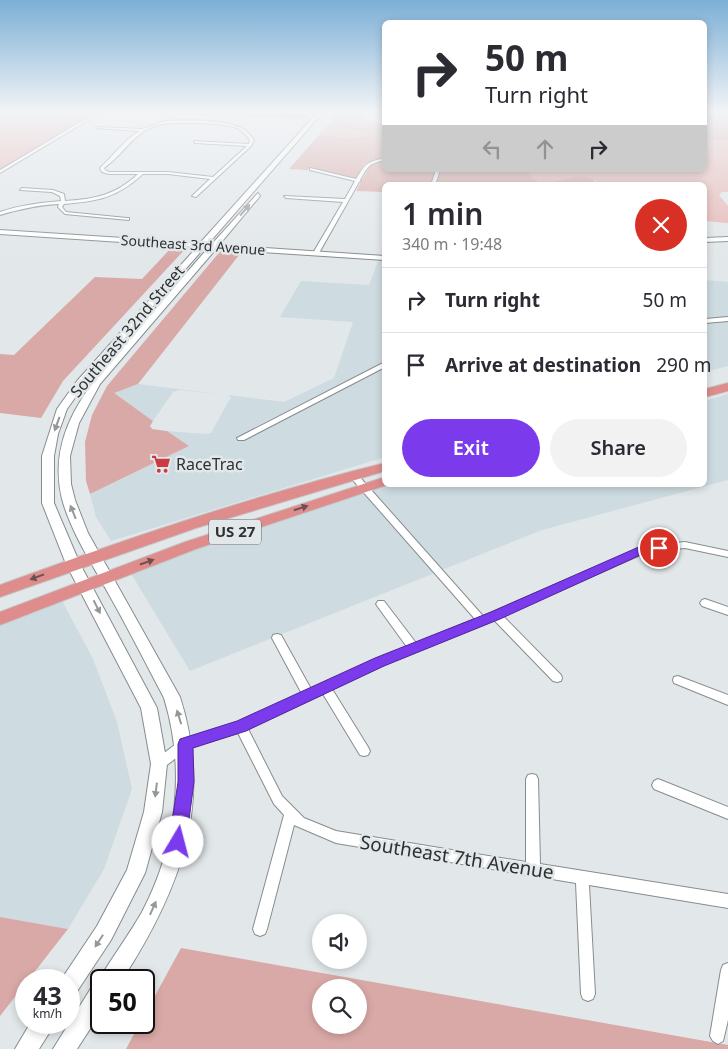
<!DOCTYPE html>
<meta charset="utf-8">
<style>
:root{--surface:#fff;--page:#f2f2f3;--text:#2b2b33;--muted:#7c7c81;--line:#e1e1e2;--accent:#7c3aed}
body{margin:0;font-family:"Noto Sans",sans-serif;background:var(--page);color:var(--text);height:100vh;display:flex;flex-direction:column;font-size:19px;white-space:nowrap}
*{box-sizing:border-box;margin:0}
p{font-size:16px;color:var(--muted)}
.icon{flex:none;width:28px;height:28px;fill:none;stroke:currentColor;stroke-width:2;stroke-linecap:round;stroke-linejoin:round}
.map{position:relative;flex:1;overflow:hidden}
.sheet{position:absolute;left:382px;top:182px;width:325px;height:305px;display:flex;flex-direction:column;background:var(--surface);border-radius:8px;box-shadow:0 2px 8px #0003}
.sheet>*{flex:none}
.banner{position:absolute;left:382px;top:20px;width:325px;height:152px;border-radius:8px;box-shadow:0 2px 8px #0003;background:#fff;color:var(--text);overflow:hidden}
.fabs{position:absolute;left:312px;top:914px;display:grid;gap:10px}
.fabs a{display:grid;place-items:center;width:55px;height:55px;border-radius:50%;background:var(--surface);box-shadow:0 2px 8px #0003;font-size:25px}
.speed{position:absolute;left:15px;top:969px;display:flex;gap:10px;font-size:25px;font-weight:700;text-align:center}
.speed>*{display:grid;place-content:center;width:65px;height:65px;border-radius:50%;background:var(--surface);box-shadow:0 2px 8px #0003;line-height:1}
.speed small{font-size:12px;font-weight:400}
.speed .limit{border:2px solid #111;border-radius:8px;background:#fff;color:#111}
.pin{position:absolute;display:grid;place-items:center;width:42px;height:42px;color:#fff;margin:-21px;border:2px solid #fff;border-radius:50%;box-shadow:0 1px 5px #0007}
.me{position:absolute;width:55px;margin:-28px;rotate:8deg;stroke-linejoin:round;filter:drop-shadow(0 0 4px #0008)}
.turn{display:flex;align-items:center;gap:18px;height:105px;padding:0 20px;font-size:22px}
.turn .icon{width:65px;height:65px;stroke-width:2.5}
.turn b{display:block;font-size:35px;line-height:42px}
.lanes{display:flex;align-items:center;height:48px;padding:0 20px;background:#0003;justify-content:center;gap:25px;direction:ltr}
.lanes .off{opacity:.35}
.round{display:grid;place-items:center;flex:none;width:52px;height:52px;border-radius:26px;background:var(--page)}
.summary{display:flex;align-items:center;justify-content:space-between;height:85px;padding:0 20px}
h1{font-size:30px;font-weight:600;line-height:38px}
.button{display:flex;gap:10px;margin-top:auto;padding:10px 20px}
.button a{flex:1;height:58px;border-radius:30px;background:var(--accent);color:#fff;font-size:20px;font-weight:600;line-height:58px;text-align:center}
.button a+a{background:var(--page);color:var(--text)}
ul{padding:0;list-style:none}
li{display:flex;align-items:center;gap:15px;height:65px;padding:0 20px;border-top:1px solid var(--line)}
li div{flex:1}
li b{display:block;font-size:19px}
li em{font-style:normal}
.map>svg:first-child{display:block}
.built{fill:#cedbe0}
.green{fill:#e7b7b5}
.forest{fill:#d9a9a7;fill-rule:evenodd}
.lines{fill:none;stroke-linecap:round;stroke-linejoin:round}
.minor-casing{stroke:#878c8e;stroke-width:2}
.secondary-casing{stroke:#878c8e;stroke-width:2}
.trunk-casing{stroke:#c4c5c5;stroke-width:2}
.minor{fill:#fff;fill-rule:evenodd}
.secondary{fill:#fff;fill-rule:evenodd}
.trunk{fill:#de8c8c;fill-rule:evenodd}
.oneway{fill:#969898}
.oneway2{fill:#6c5051}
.route{fill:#7c3aed;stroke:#51269a}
.labels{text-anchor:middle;stroke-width:5;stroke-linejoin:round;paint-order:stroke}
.far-street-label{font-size:14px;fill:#2e3031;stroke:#e2e7ea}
.shield{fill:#e2e7ea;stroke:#646768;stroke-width:1}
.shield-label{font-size:15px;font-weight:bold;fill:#2e3031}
.street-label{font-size:16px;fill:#2e3031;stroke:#e2e7ea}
.poi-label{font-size:16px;fill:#2e3031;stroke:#e2e7ea;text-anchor:start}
.near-street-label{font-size:19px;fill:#2e3031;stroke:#e2e7ea}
</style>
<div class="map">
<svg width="728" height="1049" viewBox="0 0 728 1049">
<rect width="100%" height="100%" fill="#e2e7ea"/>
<g class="built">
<polygon points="379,259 385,259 385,457 111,541 96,517 90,494 189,446 167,431 205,434 211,433 231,397 228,395 284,402 334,378 353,322 280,317 301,281 369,285"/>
<polygon points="705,280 728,282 728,366 705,372"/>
<polygon points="138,384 226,395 179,390 173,392 153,421 113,393"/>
<polygon points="728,394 728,480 542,530 190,671 130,572 245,531 389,485 705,485 705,401"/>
<polygon points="61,599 93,659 117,722 132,789 104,869 68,929 0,917 0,624"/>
</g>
<g class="green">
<polygon points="0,112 95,112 0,173"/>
<polygon points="337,112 378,112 361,114 368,120 385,124 385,128 347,126 331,122"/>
<polygon points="334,125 367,133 368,136 350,138 319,135 327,126"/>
<polygon points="705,140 728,141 728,192 722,192 719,195 728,206 728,223 705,221 705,185 599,185 595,180 547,183 536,181 525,170 705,170"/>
</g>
<g class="forest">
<polygon points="182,112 312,112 305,119 180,114"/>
<polygon points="705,112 728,112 728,141 705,140 705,122 708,118"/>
<polygon points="331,122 347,126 385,128 385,158 365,164 357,179 310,168 307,170 338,177 305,170 289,169 319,135 350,138 368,136 367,133 334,125 327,126"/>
<path d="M385 160V170H525C529 173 533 179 537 181 556 189 581 164 599 185H385V192L356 191 371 164Z"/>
<polygon points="172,247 187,247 63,381 41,418 0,413 0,354 14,355 95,277 142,279"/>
<polygon points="223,248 243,250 138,384 114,393 153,421 150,426 152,429 167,431 189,446 90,494 86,481 85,442 92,415 107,386"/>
<polygon points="0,917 68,929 0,1016"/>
<path d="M181 948 728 1045V1049H126L140 1023 144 1022V1016ZM321 988H359V1025H321Z"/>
</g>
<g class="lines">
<g class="minor-casing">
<g id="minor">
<polygon points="97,112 102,112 0,173 0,170"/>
<path d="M165 121C184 120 227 119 243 129 247 131 251 136 254 140L251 146 196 197 192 196 210 179 168 174H143C116 198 99 201 64 204L62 207 66 212 127 218H129V220L65 214 58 207 59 204C38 205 20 209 0 215V212C20 205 39 203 61 201L60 196 52 192 20 190 22 188 53 190 64 194 65 201C95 199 116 195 138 174H109L102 172 100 168C113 156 124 140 139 131L96 128 98 127 142 129ZM172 123C190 123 224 122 239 129 243 132 247 136 250 140L249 144 194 141 195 143 247 146 213 177 168 172H109L105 170 104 168C129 150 137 124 172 123Z"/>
<path d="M385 158V160C368 164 369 165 360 180L361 181 359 182 319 253 314 254 313 253 343 202 286 198 284 196 345 199 355 181 310 170V168L356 179C366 163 367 162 385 158Z"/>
<polygon points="436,170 440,170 436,182 434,183 432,182"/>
<polygon points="728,317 728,321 705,323 705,319"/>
<polygon points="385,362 385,367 244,440 238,440 237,438"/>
<polygon points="351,474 357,474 483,616 645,546 685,542 728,551 728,557 685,548 647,552 503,616 561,675 562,678 561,681 557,682 553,681 494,620 384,665 332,689 368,747 370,751 368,755 364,756 360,755 323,694 248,729 282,796 304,818 336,831 526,862 526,779 528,775 532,774 536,775 538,779 540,864 728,894 728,908 589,885 595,994 593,999 588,1001 583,999 581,994 576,883 336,843 294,825 267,929 265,934 260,936 255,934 253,929 284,815 274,804 238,733 189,748 163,768 159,769 155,768 153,764 155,760 181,740 238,723 302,694 272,638 273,635 277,634 281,635 311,689 376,659 407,647 378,607 376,604 378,601 384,601 416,643 475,619 351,478 350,476"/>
<polygon points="705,599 728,607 728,615 702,606 700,603 702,600"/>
<polygon points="678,676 728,695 728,705 674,683 673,680 674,677"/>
<polygon points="658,779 728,807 728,819 654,789 652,785 654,781"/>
<polygon points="728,963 728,1020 723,1041 718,1044 713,1041 710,1036 721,970 723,965"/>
</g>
</g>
<g class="secondary-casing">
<g id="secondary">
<path d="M318 112H323L208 244H212L258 193 260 196 219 245 385 256V260L216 249 100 384 79 423 70 456 71 484 75 500 88 533 180 697C214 803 180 890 122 980H101V1012L77 1049H53L93 985 101 983 103 973C116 952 130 933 142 912 177 845 186 770 164 698 145 662 127 626 107 591 91 562 71 532 62 499 45 430 94 379 136 331 160 303 184 276 208 248H204L84 385 67 409 58 434 54 456V503L80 564 157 708 167 764 162 812 145 873 111 940 76 993 69 997V980H61L97 926 127 870 144 812 151 764 141 708 66 564 42 503V456L57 409 77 381 197 247 0 234V230L200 243Z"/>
<polygon points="728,237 728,241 705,242 705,238"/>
<polygon points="31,1022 56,1022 39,1049 15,1049"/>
</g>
</g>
<g class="trunk-casing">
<g id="trunk">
<polygon points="728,383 728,391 705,397 705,389"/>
<path d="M385 463V471L196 528 0 597V585C126 539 255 495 385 463Z"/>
<polygon points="385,477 385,485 387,485 196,549 0,625 0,612 185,542"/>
</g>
</g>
<use href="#minor" class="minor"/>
<use href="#secondary" class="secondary"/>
<use href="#trunk" class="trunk"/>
</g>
<defs><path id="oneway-solid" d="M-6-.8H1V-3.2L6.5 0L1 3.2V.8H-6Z" transform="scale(1.25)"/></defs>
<g class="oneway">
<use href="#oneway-solid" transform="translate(245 210) rotate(-49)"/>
<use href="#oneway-solid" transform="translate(57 424) rotate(110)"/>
<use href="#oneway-solid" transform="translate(73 512) rotate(-112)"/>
<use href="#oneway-solid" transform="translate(97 607) rotate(63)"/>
<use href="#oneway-solid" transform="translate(179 717) rotate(-107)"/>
<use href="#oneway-solid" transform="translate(156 790) rotate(97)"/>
<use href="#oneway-solid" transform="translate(153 908) rotate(-66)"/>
<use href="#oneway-solid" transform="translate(99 941) rotate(123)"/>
</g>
<g class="oneway2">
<use href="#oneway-solid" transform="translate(301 508) rotate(-18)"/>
<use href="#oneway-solid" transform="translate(147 562) rotate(-19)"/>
<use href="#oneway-solid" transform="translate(37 577) rotate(160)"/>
</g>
<linearGradient id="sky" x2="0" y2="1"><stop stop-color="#7cafd6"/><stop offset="0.43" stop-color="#f2f4f6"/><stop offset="1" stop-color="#f2f4f6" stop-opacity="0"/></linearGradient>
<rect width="728" height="259" fill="url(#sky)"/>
<polygon class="route" points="659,544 665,548 663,550 647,552 500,619 384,666 246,731 193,748 194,782 186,842 184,848 178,851 172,848 169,842 178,782 178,744 180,739 237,721 375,658 491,612 641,546"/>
<defs>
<g id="supermarket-bare" transform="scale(1.5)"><path d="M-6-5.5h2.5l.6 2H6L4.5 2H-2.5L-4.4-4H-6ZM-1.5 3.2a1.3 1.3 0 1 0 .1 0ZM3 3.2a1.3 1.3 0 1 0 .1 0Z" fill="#cb3b44" stroke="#e2e7ea" stroke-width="2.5" paint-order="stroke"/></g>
</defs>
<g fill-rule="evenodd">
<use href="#supermarket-bare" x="161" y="464"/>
</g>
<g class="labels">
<g class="far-street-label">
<text transform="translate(193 245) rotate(4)" y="5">Southeast 3rd Avenue</text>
</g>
<rect class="shield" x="209" y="519.5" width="52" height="25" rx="4"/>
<g class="shield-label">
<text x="235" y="537">US 27</text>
</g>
<g class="street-label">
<text transform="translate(127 331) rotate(-50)" y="6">Southeast 32nd Street</text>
</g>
<g class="poi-label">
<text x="176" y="470">RaceTrac</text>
</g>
<g class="near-street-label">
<text transform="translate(457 857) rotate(9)" y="7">Southeast 7th Avenue</text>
</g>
</g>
</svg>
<div class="fabs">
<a><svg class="icon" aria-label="sound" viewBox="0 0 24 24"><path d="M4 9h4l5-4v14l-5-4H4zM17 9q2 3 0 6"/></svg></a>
<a><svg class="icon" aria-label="search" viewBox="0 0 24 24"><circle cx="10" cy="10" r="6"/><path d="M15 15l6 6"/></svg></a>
</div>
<div class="speed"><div>43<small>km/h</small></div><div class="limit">50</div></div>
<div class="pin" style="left:659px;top:548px;background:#d93025"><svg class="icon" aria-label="arrive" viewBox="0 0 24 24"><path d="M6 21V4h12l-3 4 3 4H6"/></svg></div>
<svg class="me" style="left:178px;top:842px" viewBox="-20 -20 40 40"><circle r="19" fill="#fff"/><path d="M0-13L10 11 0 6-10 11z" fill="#7c3aed"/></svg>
<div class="banner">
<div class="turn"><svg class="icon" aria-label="right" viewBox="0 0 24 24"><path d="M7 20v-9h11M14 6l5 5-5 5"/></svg><div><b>50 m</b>Turn right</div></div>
<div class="lanes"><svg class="icon off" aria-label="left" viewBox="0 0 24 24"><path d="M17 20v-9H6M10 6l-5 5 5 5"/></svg><svg class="icon off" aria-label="ahead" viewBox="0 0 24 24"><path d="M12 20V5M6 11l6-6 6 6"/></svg><svg class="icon" aria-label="right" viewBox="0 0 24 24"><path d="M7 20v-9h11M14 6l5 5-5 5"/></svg></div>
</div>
<section class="sheet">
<div class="summary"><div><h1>1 min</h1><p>340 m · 19:48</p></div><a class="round" style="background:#d93025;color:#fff"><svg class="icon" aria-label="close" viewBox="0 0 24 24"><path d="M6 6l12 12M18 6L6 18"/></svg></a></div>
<ul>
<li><svg class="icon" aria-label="right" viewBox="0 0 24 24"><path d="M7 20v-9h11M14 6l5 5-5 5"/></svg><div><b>Turn right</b></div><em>50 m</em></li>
<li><svg class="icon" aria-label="arrive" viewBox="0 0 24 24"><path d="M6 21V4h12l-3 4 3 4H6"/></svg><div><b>Arrive at destination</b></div><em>290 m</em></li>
</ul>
<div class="button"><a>Exit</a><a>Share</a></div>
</section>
</div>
